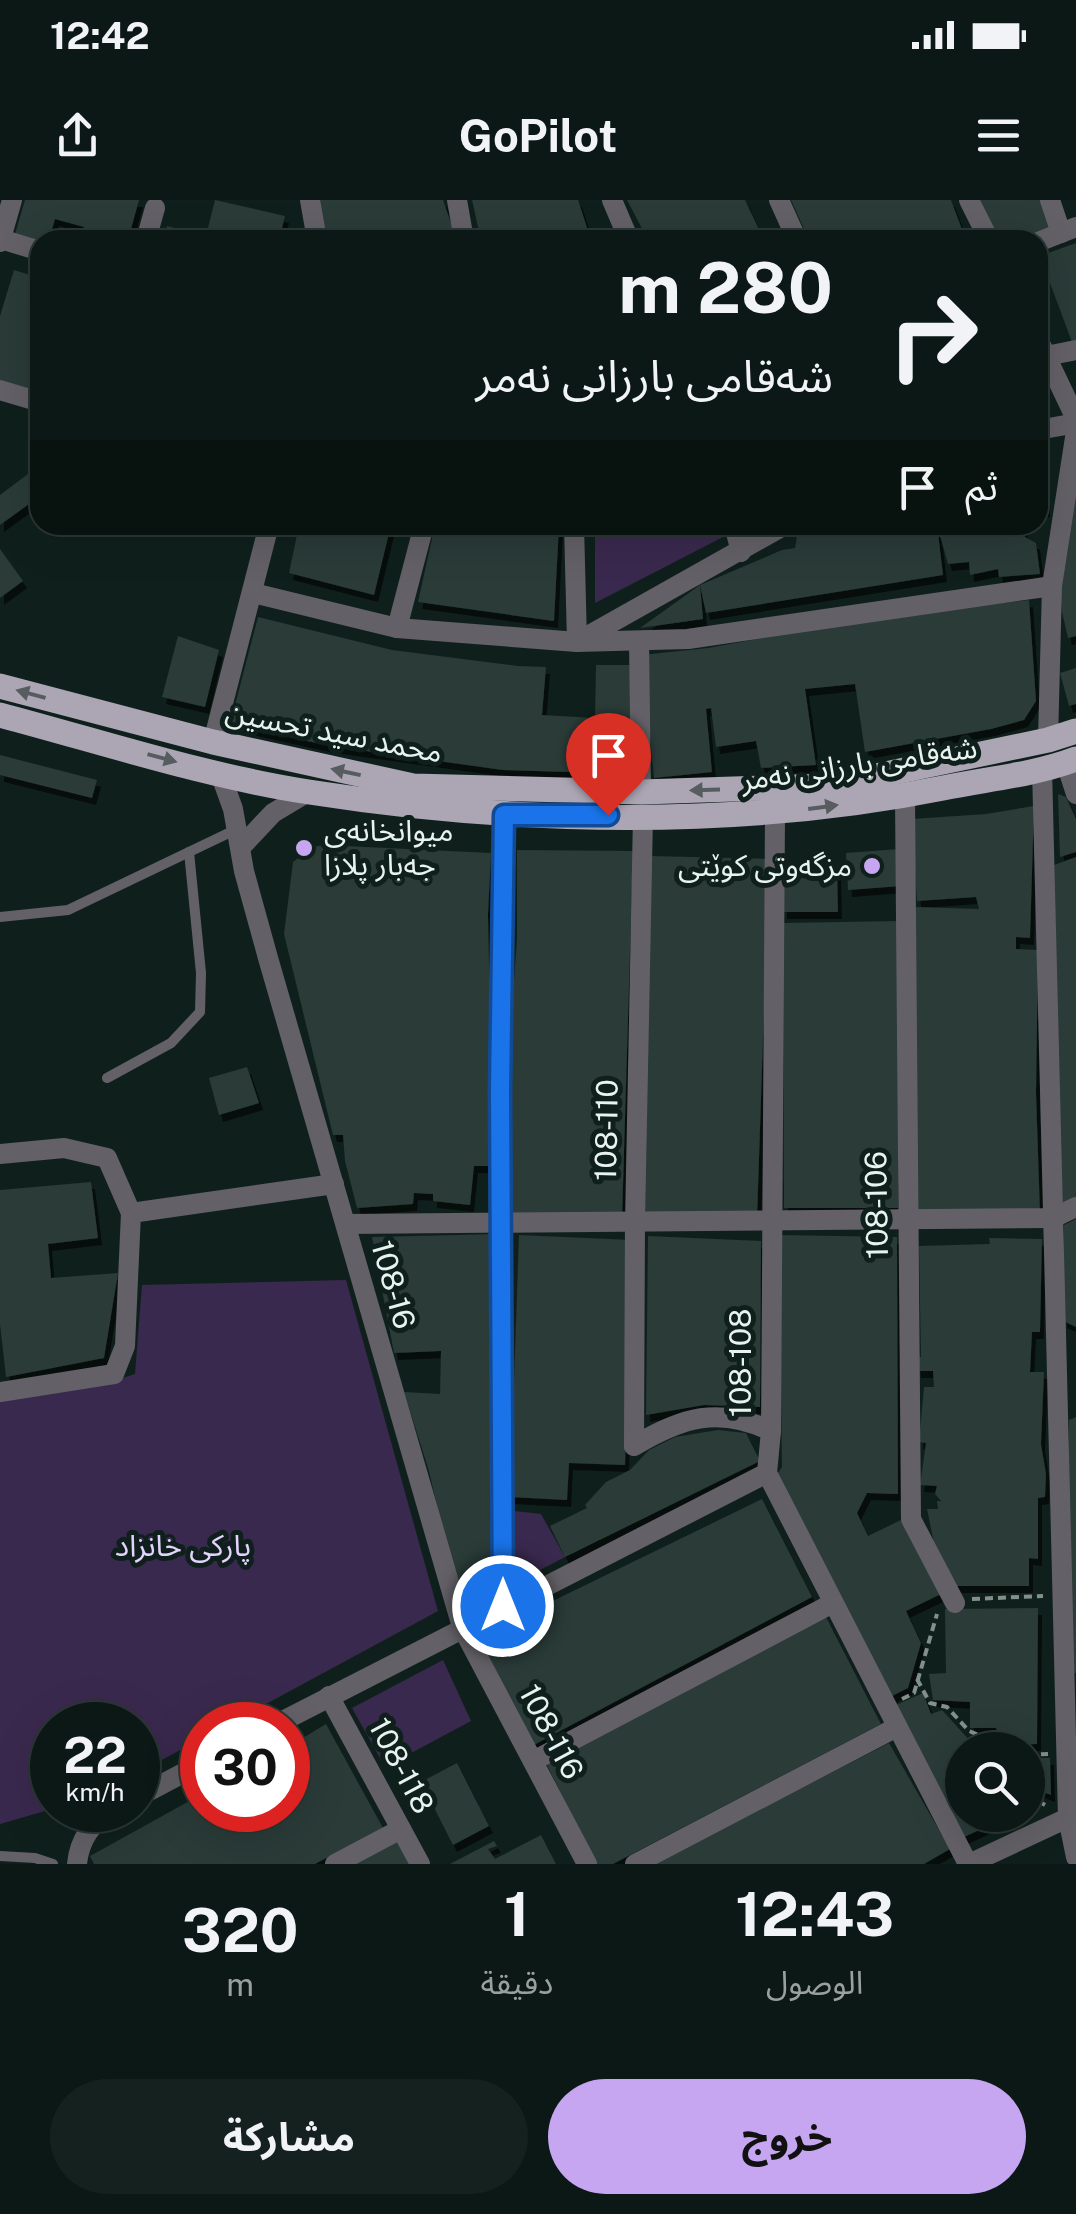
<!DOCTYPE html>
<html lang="ar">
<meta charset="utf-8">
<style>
:root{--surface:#0b1815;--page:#14211e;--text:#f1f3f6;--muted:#9aa0a0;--line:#2b3734;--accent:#c6a6f0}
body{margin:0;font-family:"Public Sans","Noto Sans Arabic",sans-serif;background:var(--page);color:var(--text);direction:rtl;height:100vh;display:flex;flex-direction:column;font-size:38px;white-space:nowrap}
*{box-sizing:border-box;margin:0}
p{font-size:32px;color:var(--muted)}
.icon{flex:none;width:55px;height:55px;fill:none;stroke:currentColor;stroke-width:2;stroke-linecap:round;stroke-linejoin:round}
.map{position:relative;height:1664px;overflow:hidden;direction:ltr}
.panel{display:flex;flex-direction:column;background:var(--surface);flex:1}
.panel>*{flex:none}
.top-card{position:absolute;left:30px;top:30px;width:1018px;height:305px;border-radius:30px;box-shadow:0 10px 40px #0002,0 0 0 2px var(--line);direction:rtl;background:#0b1815;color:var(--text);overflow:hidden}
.buttons{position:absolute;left:945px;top:1532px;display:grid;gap:20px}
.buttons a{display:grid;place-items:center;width:100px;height:100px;border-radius:50%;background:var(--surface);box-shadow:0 10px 40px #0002,0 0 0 2px var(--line);font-size:50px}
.speed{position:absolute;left:30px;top:1502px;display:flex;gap:20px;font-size:50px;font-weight:700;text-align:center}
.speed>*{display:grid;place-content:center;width:130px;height:130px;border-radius:50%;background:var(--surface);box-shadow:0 10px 40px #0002,0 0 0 2px var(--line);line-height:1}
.speed small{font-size:25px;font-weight:400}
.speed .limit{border:15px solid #d22;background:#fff;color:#111}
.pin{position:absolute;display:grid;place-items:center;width:85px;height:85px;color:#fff;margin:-102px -42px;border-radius:50% 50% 50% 0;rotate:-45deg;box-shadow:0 0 10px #0007}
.pin .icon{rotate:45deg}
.me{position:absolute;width:110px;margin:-55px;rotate:0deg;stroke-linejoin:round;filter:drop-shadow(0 0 8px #0008)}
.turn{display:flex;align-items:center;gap:35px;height:210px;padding:0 50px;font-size:45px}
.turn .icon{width:130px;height:130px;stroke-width:2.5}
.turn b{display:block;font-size:70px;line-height:85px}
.then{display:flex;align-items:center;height:95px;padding:0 50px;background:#0003;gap:20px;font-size:38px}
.eta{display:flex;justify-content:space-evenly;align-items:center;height:170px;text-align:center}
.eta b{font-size:60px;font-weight:700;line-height:70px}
.button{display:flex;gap:20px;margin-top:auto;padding:20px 50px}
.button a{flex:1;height:115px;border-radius:60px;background:var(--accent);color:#111;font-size:40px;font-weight:700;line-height:115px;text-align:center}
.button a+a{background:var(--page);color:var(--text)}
.status{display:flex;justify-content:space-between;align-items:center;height:70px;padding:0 50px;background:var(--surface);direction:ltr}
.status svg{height:28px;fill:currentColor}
header{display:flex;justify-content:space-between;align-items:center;height:130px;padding:0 50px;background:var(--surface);font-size:45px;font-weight:700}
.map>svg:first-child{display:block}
.green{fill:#3a294e}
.building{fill:#293b37;filter:url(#shadow)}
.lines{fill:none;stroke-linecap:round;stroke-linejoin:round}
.path{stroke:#82908c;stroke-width:4;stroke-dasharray:8 5;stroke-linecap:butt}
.lane{stroke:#636167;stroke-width:10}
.street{stroke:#636167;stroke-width:20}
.primary{stroke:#aca6b4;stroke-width:25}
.oneway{fill:#565c60}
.route-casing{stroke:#114b97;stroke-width:25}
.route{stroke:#1a73e8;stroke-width:18}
.poi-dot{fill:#c6a6f0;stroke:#0f201c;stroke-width:4}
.labels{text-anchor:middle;stroke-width:10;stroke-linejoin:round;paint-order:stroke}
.street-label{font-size:30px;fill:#e8f3f0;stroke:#0f201c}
.poi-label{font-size:30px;fill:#e8f3f0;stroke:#0f201c;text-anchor:start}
.park-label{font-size:30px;fill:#e5d3ff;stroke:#0f201c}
</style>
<div class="status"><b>12:42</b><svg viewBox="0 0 49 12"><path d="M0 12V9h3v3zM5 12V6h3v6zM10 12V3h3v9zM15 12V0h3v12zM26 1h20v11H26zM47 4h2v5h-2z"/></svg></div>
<header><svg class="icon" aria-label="menu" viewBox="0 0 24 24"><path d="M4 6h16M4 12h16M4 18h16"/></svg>GoPilot<svg class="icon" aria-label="share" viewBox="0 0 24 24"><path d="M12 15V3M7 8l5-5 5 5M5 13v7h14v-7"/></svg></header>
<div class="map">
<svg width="1076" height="1664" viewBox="0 0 1076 1664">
<defs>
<filter id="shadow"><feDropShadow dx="4" dy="7" stdDeviation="0" flood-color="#0009"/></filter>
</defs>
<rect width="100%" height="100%" fill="#0f201c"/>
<g class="green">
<polygon points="595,325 721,325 725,336 595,403"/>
<polygon points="346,1080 438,1411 227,1525 202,1525 202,1538 138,1573 138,1525 52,1525 52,1609 0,1624 0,1198 114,1181 135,1174 142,1085"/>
<polygon points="515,1311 541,1314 565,1357 517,1382 511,1338"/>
<polygon points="443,1460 471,1521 385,1567 352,1508"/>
</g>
<g class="building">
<polygon points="25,0 139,0 128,40 80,40 84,27 55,19 49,40 40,41 15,34"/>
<polygon points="215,0 285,16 279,40 163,40 167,26 206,36"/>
<polygon points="315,0 443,0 457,40 325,40"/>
<polygon points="472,0 578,0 591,40 481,40"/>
<polygon points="627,0 745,0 764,40 648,40"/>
<polygon points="791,0 951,0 966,40 809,40"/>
<polygon points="980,0 1043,0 1054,28 1021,40 995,40"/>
<polygon points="1076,43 1076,153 1040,56"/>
<polygon points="14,70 40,78 40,192 0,180 0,116"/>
<polygon points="1038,243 1040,243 1046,310 1038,311"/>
<polygon points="40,265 40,296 0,325 0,295"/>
<polygon points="1076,293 1076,436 1068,438 1062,412 1060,384"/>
<polygon points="299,325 391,325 374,395 289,373"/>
<polygon points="435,325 559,325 554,421 418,402"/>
<polygon points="799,325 1023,325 1025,337 1036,343 1040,374 999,377 998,369 970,375 969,362 948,364 937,325 943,375 706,413 700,385 782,350 795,348"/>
<polygon points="0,349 23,381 0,398"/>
<polygon points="700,385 703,419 640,428"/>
<polygon points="1029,400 1036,501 1024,520 991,529 865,552 855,484 805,489 816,565 761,568 756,541 716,547 711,508 706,509 712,572 654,578 642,455 708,448 849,422"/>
<polygon points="258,417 392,450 518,466 546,467 542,515 595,518 596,465 635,465 632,574 503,570 330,546 230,524"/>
<polygon points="178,436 219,450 205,507 162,497"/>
<polygon points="1076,468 1076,504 1069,506 1060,473"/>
<polygon points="0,555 97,580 92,598 0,575"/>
<polygon points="1058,594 1066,597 1076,619 1076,652 1060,657"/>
<polygon points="1034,606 1030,738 1016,737 1016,749 1038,750 1036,893 1040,1014 915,1014 916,707 979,709 976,697 917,701 912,619 986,614"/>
<polygon points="324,645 491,653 488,714 493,966 474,966 470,1005 433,1001 433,994 414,993 413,1004 357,1008 345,961 343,935 333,935 284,734 293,662 313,647"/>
<polygon points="899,649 901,686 848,690 846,653"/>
<polygon points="517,650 633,651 622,1019 506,1016 507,879 517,739"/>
<polygon points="650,656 769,659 757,1018 642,1014"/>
<polygon points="1076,657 1076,999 1061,1006 1054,665"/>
<polygon points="783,671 837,671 838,712 783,712"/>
<polygon points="898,721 898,1008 784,1008 783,723"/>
<polygon points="247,867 259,903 219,915 209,878"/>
<polygon points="91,982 98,1038 48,1044 51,1078 118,1073 104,1158 6,1177 0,1124 0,990"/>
<polygon points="1076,1019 1076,1127 1063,1121 1064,1025"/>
<polygon points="499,1034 495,1375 454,1380 429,1271 404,1192 440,1194 441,1151 394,1153 372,1037"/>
<polygon points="519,1035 632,1040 625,1265 569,1263 567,1300 510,1297"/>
<polygon points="779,1035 897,1037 898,1294 867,1293 857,1313 868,1336 903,1319 941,1394 906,1411 921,1443 908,1488 888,1498 776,1276 782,1267"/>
<polygon points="648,1036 761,1041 760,1207 704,1205 646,1215"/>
<polygon points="989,1038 1042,1039 1040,1132 1032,1132 1030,1172 1044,1172 1041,1244 1046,1274 1045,1297 1038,1298 1038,1359 1029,1358 1029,1386 952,1386 937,1358 927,1309 938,1309 937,1301 941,1301 935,1294 937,1286 920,1285 926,1243 919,1242 924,1187 934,1187 933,1171 917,1171 916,1156 921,1157 919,1046 990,1044"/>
<polygon points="1076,1217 1076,1473 1074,1473 1066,1413 1069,1220"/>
<polygon points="718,1230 746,1233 760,1261 565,1357 550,1326 587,1308 585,1305 606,1282 630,1270 649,1250 675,1237"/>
<polygon points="762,1299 812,1397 532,1546 473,1440"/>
<polygon points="1038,1408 1037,1544 1001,1545 996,1528 970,1528 970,1502 933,1500 929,1474 946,1473 945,1409"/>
<polygon points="826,1417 881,1524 613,1664 596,1664 545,1561"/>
<polygon points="923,1493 931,1514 942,1510 971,1542 977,1539 991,1542 995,1550 962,1550 962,1615 1011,1615 960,1639 896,1505"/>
<polygon points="326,1524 383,1628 315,1664 94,1664 90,1656 202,1594 202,1610 288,1610 288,1547"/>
<polygon points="889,1543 950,1649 924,1664 654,1664"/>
<polygon points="1028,1558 1050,1558 1051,1595 1028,1586"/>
<polygon points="457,1563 489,1626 453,1645 421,1582"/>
<polygon points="541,1635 556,1664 450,1664 494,1641 497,1646 488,1649 495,1659"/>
<polygon points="396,1641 409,1664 355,1664"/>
</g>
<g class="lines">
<g class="path">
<polyline points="972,1399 1043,1396"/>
<polyline points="917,1479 930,1503 947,1507 969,1531 996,1542 1000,1550"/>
<polyline points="902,1499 914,1493 937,1414"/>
<polyline points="1028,1555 1048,1554"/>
<polyline points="1028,1595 1045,1605"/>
</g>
<g class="lane">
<polyline points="0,717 68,710 237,629"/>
<polyline points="107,878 171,843 200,812 201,773 189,652"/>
<polyline points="0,1656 35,1658 53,1664"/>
</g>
<g class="street">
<polyline points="310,0 317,40"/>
<polyline points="457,0 464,40"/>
<polyline points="612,0 629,40"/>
<polyline points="779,0 797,40"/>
<polyline points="969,0 989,40"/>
<polyline points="1050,0 1061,33"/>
<polyline points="1,39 40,51"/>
<polyline points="146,40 155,8"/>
<polyline points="0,42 12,0"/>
<polyline points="1038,42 1076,27"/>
<polyline points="1038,139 1076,219"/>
<polyline points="1046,156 1076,150"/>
<polyline points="0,190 40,202"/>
<polyline points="1038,230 1076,223"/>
<polyline points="574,325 577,442 785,325"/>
<polyline points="734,325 741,352"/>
<polyline points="253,393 397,428 577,442 688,439 1052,386"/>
<polyline points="397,428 424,325"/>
<polyline points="639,441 641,592"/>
<polyline points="1048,540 1052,386 1076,231"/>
<polyline points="213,542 269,325"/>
<polyline points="1066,563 1076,594"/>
<polyline points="1042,568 1068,1618 1076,1657"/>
<polyline points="220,573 233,609 244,671 268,758 462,1427 587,1664"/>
<polyline points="905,596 911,1319 955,1403"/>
<polyline points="775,614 771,1231 767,1273 968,1664"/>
<polyline points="241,647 273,613 308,592"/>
<polyline points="0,954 64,948 107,958 131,1013"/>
<polyline points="346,1024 1053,1018 1076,1007"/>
<polyline points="0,1192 114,1174 125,1146 131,1013 334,984"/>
<polyline points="634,1246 635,1022 643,615"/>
<path d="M634 1246C682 1217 719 1206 771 1231"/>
<polyline points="503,1407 500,890 503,615"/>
<polyline points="329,1496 420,1664"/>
<polyline points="275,1525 767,1273"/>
<polyline points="533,1561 833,1403"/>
<polyline points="138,1597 202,1563"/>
<path d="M77 1664C79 1641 92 1621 112 1610"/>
<polyline points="335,1664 401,1629"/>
<polyline points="635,1664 897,1527"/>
<polyline points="969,1664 1076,1614"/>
</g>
<g class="primary">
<polyline points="0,486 213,542 413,586 641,592 828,586 1048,540 1076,531"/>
<path d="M0 515C102 542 205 576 309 592 513 624 740 629 943 588 986 579 1034 575 1076 559"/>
</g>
</g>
<defs><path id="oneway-solid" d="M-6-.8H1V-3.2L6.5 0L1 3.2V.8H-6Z" transform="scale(2.5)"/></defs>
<g class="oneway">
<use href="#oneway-solid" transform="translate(31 494) rotate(-165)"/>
<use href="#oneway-solid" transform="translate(162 558) rotate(15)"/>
<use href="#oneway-solid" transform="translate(346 572) rotate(-168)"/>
<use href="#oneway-solid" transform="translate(705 590) rotate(178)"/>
<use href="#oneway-solid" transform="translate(823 607) rotate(-8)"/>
</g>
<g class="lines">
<g class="route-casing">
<polyline id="route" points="503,1406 500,890 504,615 608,615"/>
</g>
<use href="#route" class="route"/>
</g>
<g class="poi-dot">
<circle cx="304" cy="648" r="10"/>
<circle cx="872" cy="666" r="10"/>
</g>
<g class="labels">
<g class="street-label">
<text transform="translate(334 532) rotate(11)" y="10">محمد سید تحسین</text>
<text transform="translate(859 564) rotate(-8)" y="10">شەقامی بارزانی نەمر</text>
<text transform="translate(607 930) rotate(-89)" y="10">108-110</text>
<text transform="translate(877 1005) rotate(-91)" y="10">108-106</text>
<text transform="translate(393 1085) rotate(74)" y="10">108-16</text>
<text transform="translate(741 1163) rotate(-90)" y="10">108-108</text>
<text transform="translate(551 1532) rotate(62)" y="10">108-116</text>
<text transform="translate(401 1566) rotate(62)" y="10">108-118</text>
</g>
<g class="poi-label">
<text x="324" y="641">میوانخانەی<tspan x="324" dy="34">جەبار پلازا</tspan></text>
<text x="852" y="676" text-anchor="end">مزگەوتی کوێتی</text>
</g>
<g class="park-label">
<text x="183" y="1356">پارکی خانزاد</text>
</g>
</g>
</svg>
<div class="buttons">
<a><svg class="icon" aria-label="search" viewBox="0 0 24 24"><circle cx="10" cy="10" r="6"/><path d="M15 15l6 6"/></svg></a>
</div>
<div class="speed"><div>22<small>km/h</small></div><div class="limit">30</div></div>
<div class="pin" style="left:608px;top:615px;background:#d93025"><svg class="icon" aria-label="arrive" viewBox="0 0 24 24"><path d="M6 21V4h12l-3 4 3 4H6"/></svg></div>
<svg class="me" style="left:503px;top:1406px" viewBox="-20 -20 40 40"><circle r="17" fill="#1a73e8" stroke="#fff" stroke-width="3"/><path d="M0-11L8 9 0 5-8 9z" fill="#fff"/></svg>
<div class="top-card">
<div class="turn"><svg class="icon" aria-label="right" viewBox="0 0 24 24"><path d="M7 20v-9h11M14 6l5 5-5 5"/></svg><div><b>280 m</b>شەقامی بارزانی نەمر</div></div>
<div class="then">ثم<svg class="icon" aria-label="arrive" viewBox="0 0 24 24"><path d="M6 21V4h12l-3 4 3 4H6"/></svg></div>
</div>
</div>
<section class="panel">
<div class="eta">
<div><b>12:43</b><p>الوصول</p></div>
<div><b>1</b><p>دقيقة</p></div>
<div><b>320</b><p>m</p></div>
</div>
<div class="button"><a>خروج</a><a>مشاركة</a></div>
</section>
